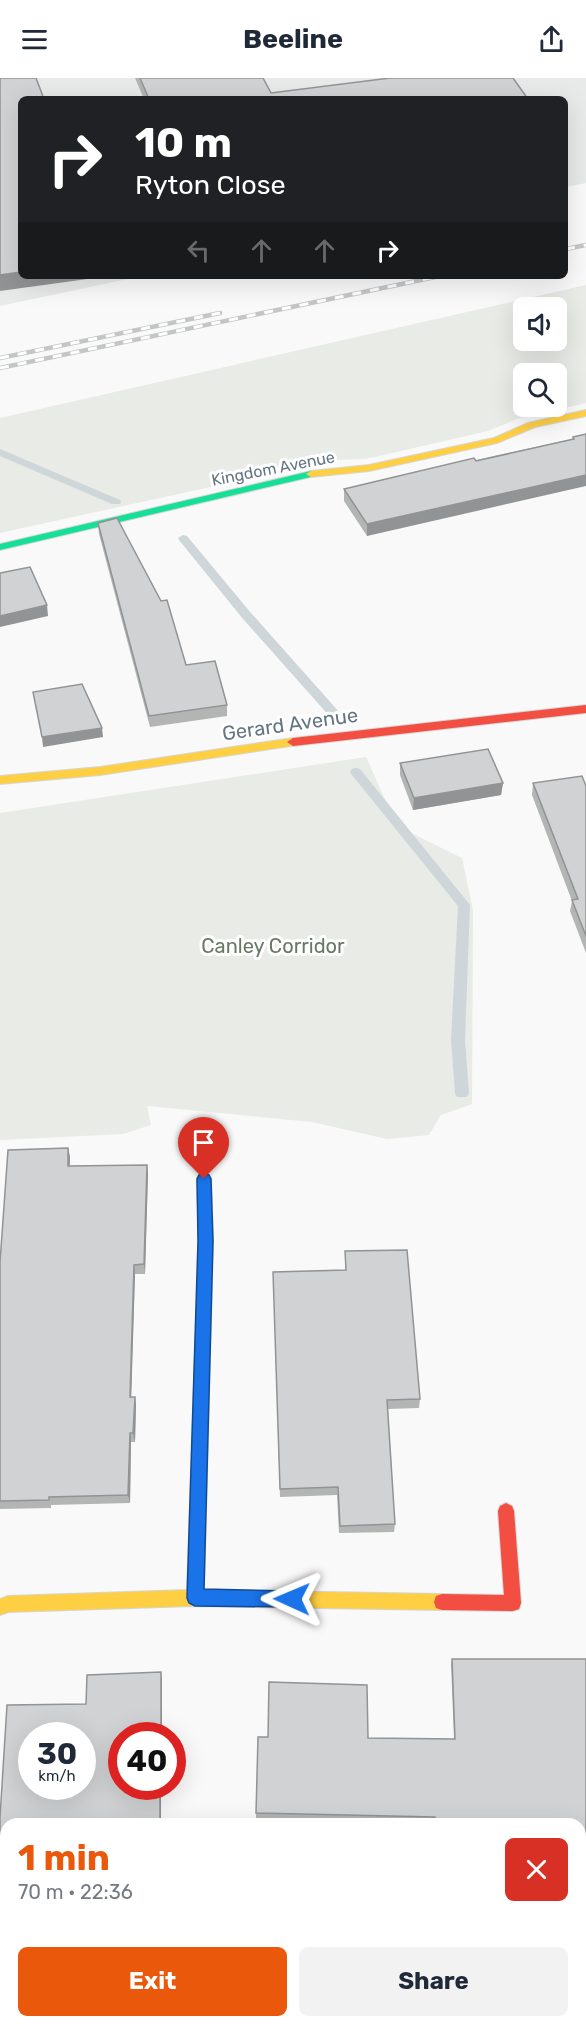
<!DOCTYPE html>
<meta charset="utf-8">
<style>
:root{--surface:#fff;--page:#f2f2f3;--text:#1f2937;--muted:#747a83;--accent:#ea580c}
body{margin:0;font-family:Rubik,sans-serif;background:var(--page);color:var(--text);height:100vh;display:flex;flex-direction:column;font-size:22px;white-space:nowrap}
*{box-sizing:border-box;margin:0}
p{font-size:20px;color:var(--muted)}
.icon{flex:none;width:33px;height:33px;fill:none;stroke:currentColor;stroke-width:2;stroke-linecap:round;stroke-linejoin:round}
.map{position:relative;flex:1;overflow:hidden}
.drawer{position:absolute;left:0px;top:1740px;width:586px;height:210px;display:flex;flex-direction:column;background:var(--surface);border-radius:18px 18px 0 0;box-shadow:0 6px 24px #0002}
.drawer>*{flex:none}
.top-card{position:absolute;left:18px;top:18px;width:550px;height:183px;border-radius:9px;box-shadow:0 6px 24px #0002;background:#202124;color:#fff;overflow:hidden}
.buttons{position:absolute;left:513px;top:219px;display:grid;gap:12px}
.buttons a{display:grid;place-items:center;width:54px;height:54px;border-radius:9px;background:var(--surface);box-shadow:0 6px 24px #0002;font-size:30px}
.speed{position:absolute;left:18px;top:1644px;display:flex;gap:12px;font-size:30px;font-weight:700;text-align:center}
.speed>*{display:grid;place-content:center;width:78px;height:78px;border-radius:50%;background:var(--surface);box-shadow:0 6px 24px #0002;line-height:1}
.speed small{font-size:15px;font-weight:400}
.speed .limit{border:9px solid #d22;background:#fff;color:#111}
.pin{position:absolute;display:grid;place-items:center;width:51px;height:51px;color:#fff;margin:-62px -26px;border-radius:50% 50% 50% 0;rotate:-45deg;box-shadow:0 0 6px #0007}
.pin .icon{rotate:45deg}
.me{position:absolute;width:66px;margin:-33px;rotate:271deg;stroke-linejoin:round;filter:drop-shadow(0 0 4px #0008)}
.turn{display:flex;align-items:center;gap:21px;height:126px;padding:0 18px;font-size:27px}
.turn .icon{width:78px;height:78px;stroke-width:2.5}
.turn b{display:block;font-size:42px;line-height:51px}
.lanes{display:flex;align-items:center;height:57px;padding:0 18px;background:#0003;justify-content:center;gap:30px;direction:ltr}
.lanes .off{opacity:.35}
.round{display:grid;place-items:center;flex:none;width:63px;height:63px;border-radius:9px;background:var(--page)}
.head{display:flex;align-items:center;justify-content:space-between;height:102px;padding:0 18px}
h1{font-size:36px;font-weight:700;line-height:45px;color:var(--accent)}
.cta{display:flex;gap:12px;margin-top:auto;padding:12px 18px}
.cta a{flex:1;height:69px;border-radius:9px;background:var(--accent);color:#fff;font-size:24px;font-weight:700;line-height:69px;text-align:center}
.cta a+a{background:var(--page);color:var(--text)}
header{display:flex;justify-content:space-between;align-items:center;height:78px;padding:0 18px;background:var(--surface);font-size:27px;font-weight:700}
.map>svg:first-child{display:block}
.built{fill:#e8e9e9}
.green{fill:#e8ebe6;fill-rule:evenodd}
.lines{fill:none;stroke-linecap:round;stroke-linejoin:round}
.stream{fill:#ced6d9;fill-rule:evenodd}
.fast-casing{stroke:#d5d6d7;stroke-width:2}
.slow-casing{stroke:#d5d6d7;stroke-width:2}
.jam-casing{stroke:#d5d6d7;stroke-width:2}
.fast{fill:#16e098;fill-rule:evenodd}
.slow{fill:#ffcf43;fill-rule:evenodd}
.jam{fill:#f24e42;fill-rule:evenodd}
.rail-casing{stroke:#c3c5c6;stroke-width:4.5}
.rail{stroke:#fff;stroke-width:3;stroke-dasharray:9;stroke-linecap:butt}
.wall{fill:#b3b5b5}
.shaded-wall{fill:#929394}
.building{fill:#d0d2d3;stroke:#929394;stroke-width:1.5;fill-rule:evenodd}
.route{fill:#1a73e8;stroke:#114b97;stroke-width:1.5}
.labels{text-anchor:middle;stroke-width:6;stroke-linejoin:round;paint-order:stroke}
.far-street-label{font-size:16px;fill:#657683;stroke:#fff}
.street-label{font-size:20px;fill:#657683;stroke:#fff}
.park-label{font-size:20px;fill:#687a64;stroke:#fff}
</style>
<header><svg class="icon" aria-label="menu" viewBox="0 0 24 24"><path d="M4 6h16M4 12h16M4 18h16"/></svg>Beeline<svg class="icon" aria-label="share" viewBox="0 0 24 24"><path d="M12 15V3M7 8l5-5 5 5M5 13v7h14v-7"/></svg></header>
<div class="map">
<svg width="586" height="1950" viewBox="0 0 586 1950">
<rect width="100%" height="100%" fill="#f9f9f9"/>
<polygon class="built" points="0,0 586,0 586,105 566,109 566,21 21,21 21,198 142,198 0,228"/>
<g class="green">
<path d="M586 207V325L517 341 488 353 366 381 333 382 0 455V340ZM524 230H556V262H524ZM524 296H556V328H524Z"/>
<polygon points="366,679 397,748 462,780 473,832 472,1026 441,1037 429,1057 387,1061 312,1044 147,1028 151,1047 123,1056 0,1062 0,735"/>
</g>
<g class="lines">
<g class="stream">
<polygon points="0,371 120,422 121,424 120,426 112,426 0,378"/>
<polygon points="183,457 187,458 251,535 340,635 342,638 340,641 332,641 243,541 179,462 178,460"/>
<polygon points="356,690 360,691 470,827 465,962 469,1015 467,1019 457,1019 455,1015 451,962 458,828 352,697 350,694 352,691"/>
</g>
<g class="fast-casing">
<polygon id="fast" points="311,393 316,396 315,398 0,472 0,466"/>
</g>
<g class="slow-casing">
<g id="slow">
<polygon points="586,332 586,338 535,349 497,365 369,393 311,399 306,396 311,393 369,387 494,360 528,345"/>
<polygon points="293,660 297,661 299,664 297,667 100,697 0,706 0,698 100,689"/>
<polygon points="204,1095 209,1097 211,1101 213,1163 204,1512 442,1516 448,1518 450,1524 448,1530 442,1532 195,1528 8,1534 0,1537 0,1521 8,1518 187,1512 199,1163 197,1101 199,1097"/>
</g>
</g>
<g class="jam-casing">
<g id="jam">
<polygon points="586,627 586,635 293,668 287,664 293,660"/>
<polygon points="506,1425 512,1428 514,1433 521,1525 519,1531 513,1533 442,1532 436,1530 434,1524 436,1518 442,1516 504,1517 498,1433 500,1428"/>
</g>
</g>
<use href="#fast" class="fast"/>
<use href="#slow" class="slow"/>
<use href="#jam" class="jam"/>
<g class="rail-casing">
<g id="rail">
<polyline points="566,171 586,167"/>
<polyline points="0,280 220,235"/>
<polyline points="0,290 440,198"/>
</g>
</g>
<use href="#rail" class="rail"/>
</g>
<g class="wall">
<polygon points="135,0 263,0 271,15 528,21 144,21"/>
<polygon points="586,356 367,458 344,423 344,411 572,361 573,359"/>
<polygon points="98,445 186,587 227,627 227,638 150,649 99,456"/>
<polygon points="400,685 503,705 501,717 413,732 400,697"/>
<polygon points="533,705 586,708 586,875 570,833 572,823 532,717"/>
<polygon points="68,1070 70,1079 70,1088 147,1087 148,1096 145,1196 135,1196 131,1319 135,1319 136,1327 135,1364 131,1364 130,1425 51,1427 51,1430 0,1431 0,1184"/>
<polygon points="345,1173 420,1321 419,1330 388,1331 395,1446 394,1454 339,1455 337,1417 280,1419 273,1194 345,1192"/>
<polygon points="452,1581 586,1581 586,1758 580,1758 580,1746 434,1746 434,1744 256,1740 256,1735 368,1660 454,1661 451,1586"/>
<polygon points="162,1601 162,1658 122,1658 6,1746 6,1894 0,1895 0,1739 86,1626"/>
</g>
<g class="shaded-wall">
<polygon points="21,194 21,198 102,198 102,199 0,213 0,197"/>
<polygon points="586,397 586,408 367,458 367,446"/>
<polygon points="47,527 48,538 0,549 0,538"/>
<polygon points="102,650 103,659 43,669 42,659"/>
<polygon points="503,705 501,717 413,732 414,720"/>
<polygon points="68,1070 70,1079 69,1098 68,1088"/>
<polygon points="147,1087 148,1096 145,1196 144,1186"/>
<polygon points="134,1187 135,1196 131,1327 130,1319"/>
<polygon points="135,1319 136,1327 135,1364 133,1355"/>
<polygon points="130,1355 131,1364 130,1425 128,1417"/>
<polygon points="161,1594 162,1601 162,1658 161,1658"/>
<rect x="160" y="1708" width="1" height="38"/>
</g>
<g class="building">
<polygon points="0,0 36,0 44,21 21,21 21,194 0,197"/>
<polygon points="140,0 263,0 271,15 390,0 513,0 528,21 149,21"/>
<polygon points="586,356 586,397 367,446 344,411 474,380 476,383 574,361 573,359"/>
<polygon points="117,440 161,523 167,522 186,587 215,583 227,627 149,638 98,445"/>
<polygon points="30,489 47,527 0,538 0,495"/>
<polygon points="82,606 102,650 42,659 33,614"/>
<polygon points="488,671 503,705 414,720 400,685"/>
<polygon points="582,698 586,708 586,858 572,822 578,821 533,705"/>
<polygon points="68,1070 68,1088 147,1087 144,1186 134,1187 130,1319 135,1319 133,1355 130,1355 128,1417 49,1419 49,1422 0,1423 0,1184 8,1072"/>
<polygon points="407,1172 420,1321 387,1322 395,1446 340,1448 338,1409 280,1411 273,1194 346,1192 345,1173"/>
<polygon points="452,1581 586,1581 586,1754 580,1754 580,1746 435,1746 435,1739 256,1735 258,1659 268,1659 269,1604 367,1607 368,1660 455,1661"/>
<path d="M161 1594V1658H122V1708H160V1746H6V1890H0V1739L7 1627 86 1626 87 1597ZM32 1658H82V1708H32Z"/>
<rect x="6" y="1944" width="190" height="6"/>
</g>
<polygon class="route" points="204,1095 209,1097 211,1101 213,1163 204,1511 292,1513 298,1515 300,1521 298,1527 292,1529 195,1528 189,1525 187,1520 198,1163 197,1101 199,1097"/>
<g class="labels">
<g class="far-street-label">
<text transform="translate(273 390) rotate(-11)" y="6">Kingdom Avenue</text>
</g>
<g class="street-label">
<text transform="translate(290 646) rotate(-8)" y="7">Gerard Avenue</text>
</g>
<g class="park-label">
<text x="273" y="875">Canley Corridor</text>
</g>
</g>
</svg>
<div class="buttons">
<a><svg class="icon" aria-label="sound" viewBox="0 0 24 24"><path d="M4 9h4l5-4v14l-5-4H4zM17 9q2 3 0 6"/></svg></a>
<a><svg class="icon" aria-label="search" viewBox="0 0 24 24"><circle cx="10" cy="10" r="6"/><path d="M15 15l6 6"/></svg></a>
</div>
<div class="speed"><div>30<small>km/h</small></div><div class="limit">40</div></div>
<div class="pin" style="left:204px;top:1101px;background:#d93025"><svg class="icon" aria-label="arrive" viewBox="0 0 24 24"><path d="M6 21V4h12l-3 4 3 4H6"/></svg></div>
<svg class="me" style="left:292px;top:1521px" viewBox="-20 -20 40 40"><path d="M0-17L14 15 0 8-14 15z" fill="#1a73e8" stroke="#fff" stroke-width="4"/></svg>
<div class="top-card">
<div class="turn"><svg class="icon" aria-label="right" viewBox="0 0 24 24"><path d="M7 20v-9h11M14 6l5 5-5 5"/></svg><div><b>10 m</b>Ryton Close</div></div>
<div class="lanes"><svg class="icon off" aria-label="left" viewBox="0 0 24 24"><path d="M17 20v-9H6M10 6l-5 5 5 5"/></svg><svg class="icon off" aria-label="ahead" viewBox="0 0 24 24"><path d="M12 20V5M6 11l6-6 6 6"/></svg><svg class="icon off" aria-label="ahead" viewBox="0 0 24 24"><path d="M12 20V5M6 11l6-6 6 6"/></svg><svg class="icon" aria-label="right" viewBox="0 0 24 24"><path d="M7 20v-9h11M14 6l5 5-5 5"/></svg></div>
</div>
<section class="drawer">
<div class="head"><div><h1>1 min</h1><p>70 m · 22:36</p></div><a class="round" style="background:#d93025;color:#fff"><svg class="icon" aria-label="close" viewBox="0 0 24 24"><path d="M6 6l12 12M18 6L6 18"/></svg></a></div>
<div class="cta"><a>Exit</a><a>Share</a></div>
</section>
</div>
